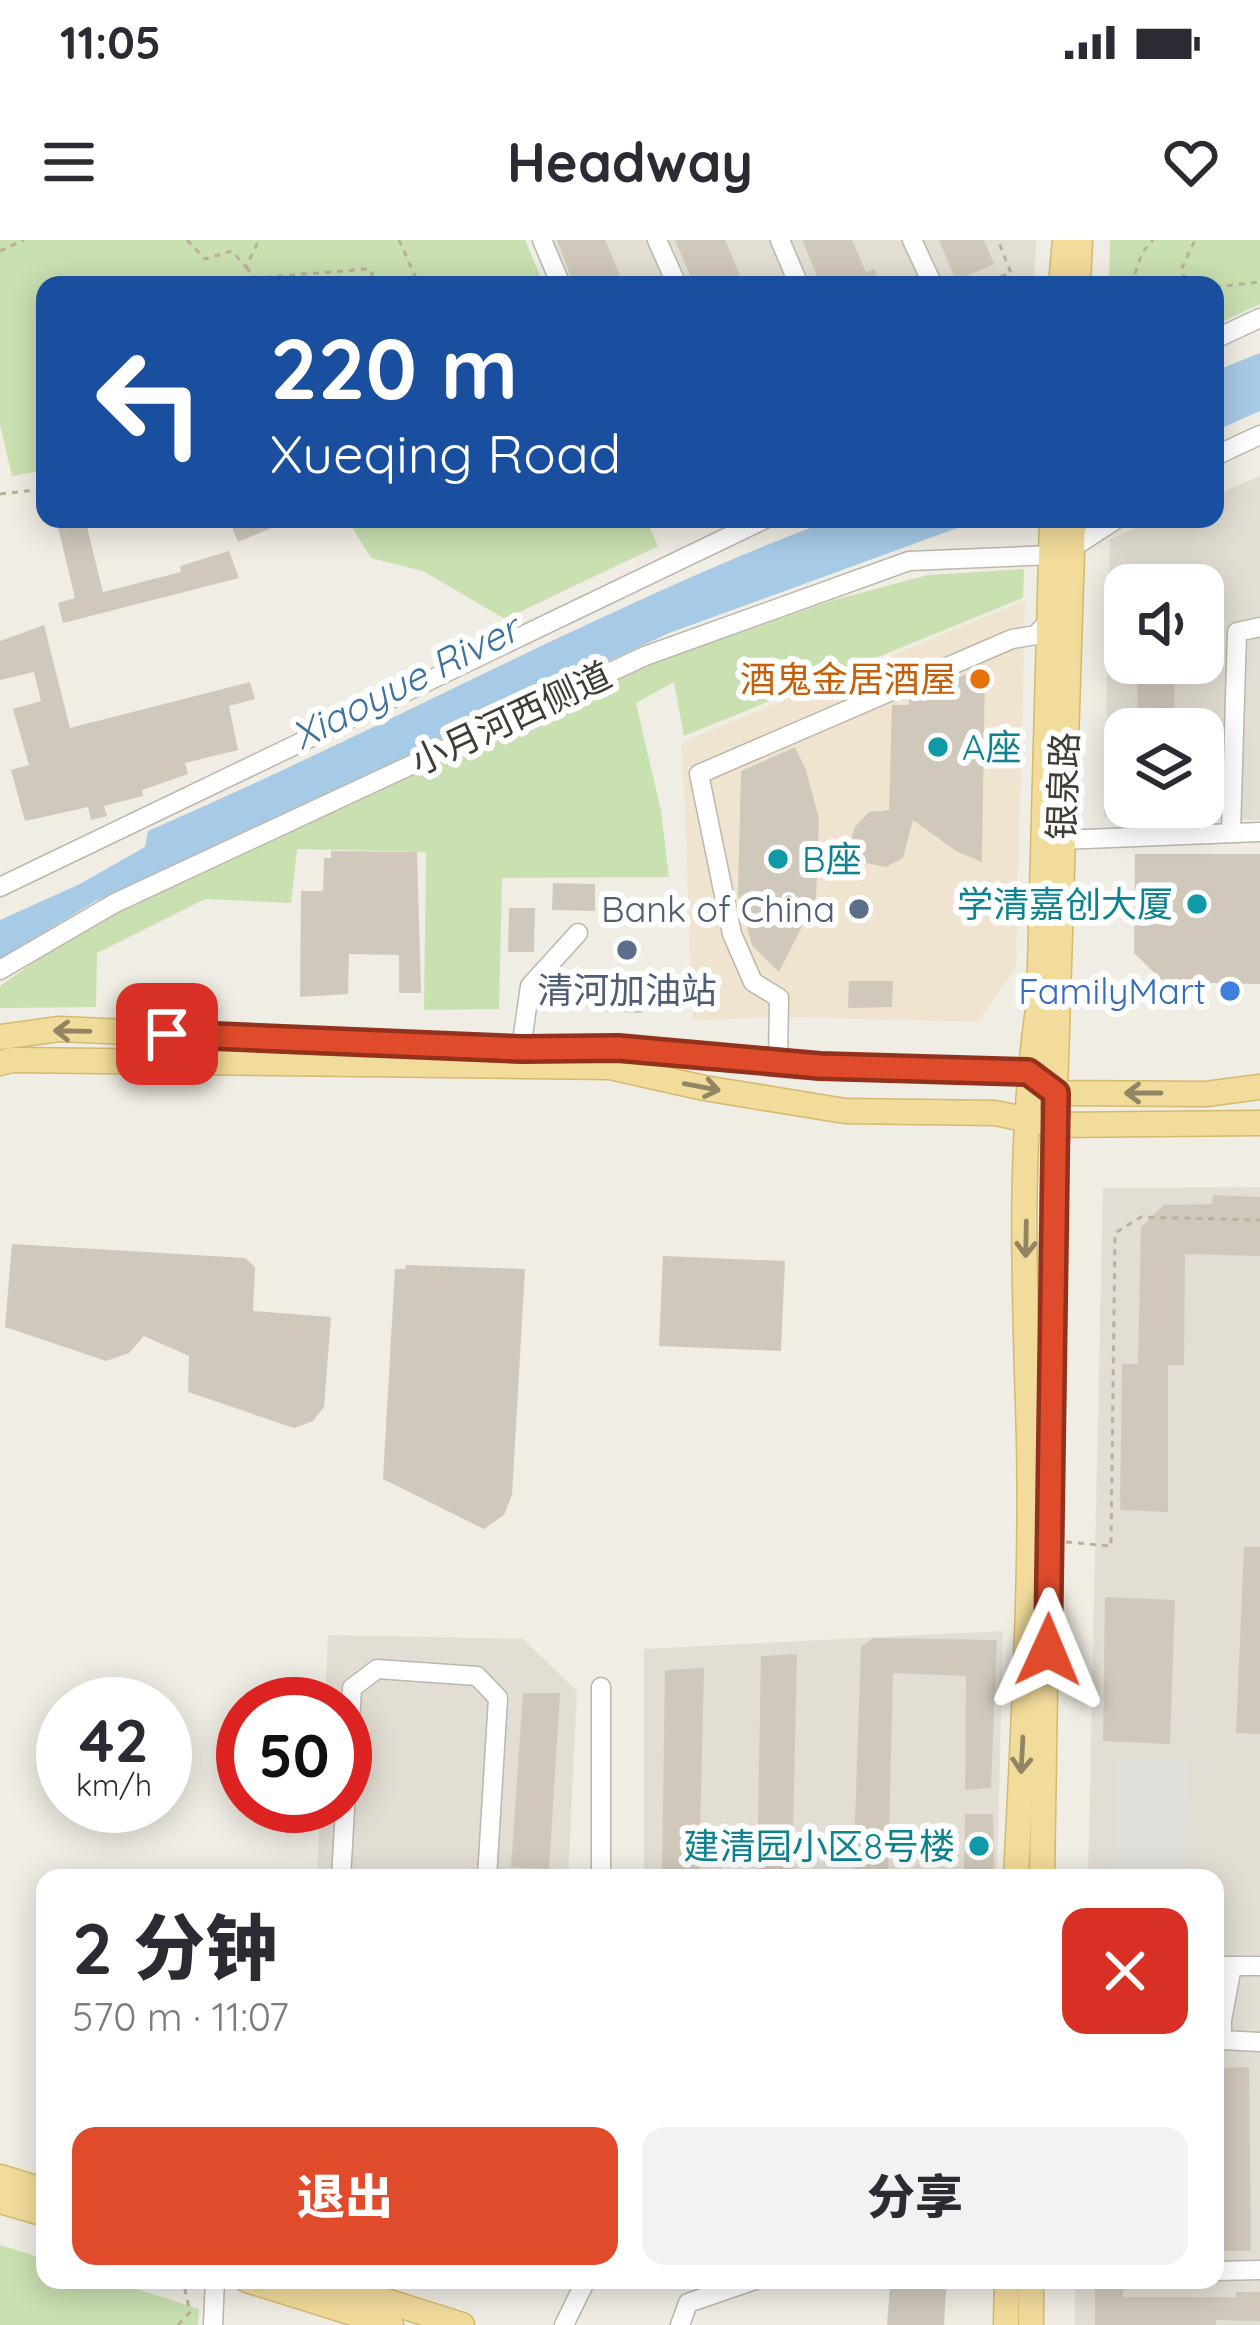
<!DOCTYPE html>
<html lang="zh">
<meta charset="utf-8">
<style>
:root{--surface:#fff;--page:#f2f2f3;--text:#2b2b33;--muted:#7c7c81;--accent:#e04c2b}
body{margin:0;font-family:Quicksand,"Noto Sans SC",sans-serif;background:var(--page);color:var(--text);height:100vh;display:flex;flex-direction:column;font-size:45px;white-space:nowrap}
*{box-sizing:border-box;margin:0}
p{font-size:39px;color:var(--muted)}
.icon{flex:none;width:66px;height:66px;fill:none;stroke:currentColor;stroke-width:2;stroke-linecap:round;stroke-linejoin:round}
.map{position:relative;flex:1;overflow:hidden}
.details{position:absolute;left:36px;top:1629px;width:1188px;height:420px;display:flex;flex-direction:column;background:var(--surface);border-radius:24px;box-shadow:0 6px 30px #0003}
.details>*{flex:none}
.banner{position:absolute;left:36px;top:36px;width:1188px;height:252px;border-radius:24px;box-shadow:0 6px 30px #0003;background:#1a4fa0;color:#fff;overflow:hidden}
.buttons{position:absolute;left:1104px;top:324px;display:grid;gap:24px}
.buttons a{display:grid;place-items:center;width:120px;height:120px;border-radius:24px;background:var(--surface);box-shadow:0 6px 30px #0003;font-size:60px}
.speed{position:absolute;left:36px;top:1437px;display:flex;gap:24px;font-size:60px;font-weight:700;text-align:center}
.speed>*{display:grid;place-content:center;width:156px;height:156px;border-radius:50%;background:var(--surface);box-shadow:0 6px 30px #0003;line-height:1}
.speed small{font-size:30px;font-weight:400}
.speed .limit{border:18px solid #d22;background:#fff;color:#111}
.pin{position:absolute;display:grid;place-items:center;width:102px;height:102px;color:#fff;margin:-51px;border-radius:24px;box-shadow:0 6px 18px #0006}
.me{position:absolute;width:132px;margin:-66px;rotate:1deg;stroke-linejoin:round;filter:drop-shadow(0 0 9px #0008)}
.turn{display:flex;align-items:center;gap:42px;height:252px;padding:0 36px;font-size:54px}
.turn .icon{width:156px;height:156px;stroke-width:2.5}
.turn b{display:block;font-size:84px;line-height:102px}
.round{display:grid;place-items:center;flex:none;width:126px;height:126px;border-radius:24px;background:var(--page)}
.head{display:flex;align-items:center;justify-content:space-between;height:204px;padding:0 36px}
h1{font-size:72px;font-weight:800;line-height:90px}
.action{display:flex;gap:24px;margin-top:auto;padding:24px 36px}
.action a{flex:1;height:138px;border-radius:24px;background:var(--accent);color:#fff;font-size:48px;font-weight:800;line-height:138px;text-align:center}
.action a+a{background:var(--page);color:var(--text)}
.status{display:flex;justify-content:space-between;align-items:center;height:84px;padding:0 60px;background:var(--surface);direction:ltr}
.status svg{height:33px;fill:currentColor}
header{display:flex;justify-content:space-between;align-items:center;height:156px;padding:0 36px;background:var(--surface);font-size:54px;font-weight:800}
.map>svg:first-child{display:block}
.residential{fill:#e3ded3;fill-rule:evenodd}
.commercial{fill:#f0e4d1}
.green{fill:#c9e0b1}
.parking{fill:#e1dfdc}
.water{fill:#a7cae6}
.building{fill:#d0c8bb}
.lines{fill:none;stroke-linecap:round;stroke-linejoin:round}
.minor-casing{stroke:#bdb7ab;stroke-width:21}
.major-casing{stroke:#d4b96e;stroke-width:27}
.path{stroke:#bab09b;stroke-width:3;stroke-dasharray:6 6;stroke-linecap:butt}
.minor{stroke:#fff;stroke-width:18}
.major{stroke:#f2dc9b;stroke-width:24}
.oneway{stroke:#918563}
.route-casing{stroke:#92311c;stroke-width:30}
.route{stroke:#e04c2b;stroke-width:21}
.food-dot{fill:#e8710a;stroke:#fff;stroke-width:4.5}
.culture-dot{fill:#0f9aa8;stroke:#fff;stroke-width:4.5}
.service-dot{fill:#5c6f8a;stroke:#fff;stroke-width:4.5}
.shop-dot{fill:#3f7fe0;stroke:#fff;stroke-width:4.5}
.labels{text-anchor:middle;stroke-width:12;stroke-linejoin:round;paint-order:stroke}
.food-label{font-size:36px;fill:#c56008;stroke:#fff;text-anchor:end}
.street-label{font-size:36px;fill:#413d35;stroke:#fff}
.culture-label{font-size:36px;fill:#0d838f;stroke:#fff;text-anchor:start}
.service-label{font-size:36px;fill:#4e5e75;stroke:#fff;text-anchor:end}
.shop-label{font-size:36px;fill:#366cbe;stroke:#fff;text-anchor:end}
.water-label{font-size:39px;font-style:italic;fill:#3c729f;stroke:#fff}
</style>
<div class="status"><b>11:05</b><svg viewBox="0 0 49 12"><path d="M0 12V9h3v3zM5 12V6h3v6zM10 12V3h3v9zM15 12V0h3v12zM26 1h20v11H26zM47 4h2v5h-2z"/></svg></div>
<header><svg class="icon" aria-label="menu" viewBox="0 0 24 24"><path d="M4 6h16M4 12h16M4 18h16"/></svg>Headway<svg class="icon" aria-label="heart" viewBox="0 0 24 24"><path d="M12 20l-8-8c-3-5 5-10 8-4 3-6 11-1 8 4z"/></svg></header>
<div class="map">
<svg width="1260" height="2085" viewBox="0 0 1260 2085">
<rect width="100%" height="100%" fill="#f0ede4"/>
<g class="residential">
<polygon points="531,0 1036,0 1034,45 551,45"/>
<path d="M1260 236V580L1104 577 1110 299 1157 279H1215V255ZM1125 345H1203V423H1125ZM1125 489H1203V567H1125Z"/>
<polygon points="1260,947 1260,1715 1215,1716 1215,1638 1088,1638 1103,948"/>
<polygon points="1003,1391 997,1638 644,1638 644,1409"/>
<polygon points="328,1395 523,1399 577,1451 568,1638 317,1638 320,1566 345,1566 345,1464 325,1464"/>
<polygon points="1215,1735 1260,1735 1260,2085 1075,2085 1075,2040 1215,2040"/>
</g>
<polygon class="commercial" points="1025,360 1016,727 978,782 789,777 693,780 682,502"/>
<g class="green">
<polygon points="0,0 525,0 544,45 45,45 45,230 12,236 0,184"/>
<polygon points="1110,0 1260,0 1260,64 1215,85 1215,45 1109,45"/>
<polygon points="347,279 646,279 658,306 505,379 423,331 371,318"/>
<polygon points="1024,329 1023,358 684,496 674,442 636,463 661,571 669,637 502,638 499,769 424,770 426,612 297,609 291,663 205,659 97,713 96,767 0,768 0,746 70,697 181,639 315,580 587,451 673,416 834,360 928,335"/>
<polygon points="0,2005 45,2019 45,2040 110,2040 199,2069 198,2085 0,2085"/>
</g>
<polygon class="parking" points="1116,1518 1187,1522 1183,1638 1114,1638"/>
<g class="water">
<polygon points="1260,113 1260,171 1215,191 1215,131"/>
<path d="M833 279H982L669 393 94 662 0 719V680L80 644 145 607 148 591C378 492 598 368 833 279Z"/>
</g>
<g class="building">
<polygon points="557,0 605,0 624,45 574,45"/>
<polygon points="675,0 725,0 744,45 694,45"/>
<polygon points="802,0 852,0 866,32 874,29 881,45 821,45"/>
<polygon points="939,0 984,0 994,24 956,41"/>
<polygon points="56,279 85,279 103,352 181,332 180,326 229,311 239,338 63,383 58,363 75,358"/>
<polygon points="229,279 293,279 238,302"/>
<polygon points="44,385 70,488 250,442 255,459 229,466 238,510 185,523 188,534 142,550 143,556 104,566 107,576 91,580 88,567 25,581 11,530 29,525 13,469 41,461 34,432 0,440 0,401"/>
<polygon points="1138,423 1175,423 1174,489 1137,489"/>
<polygon points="985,426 982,622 956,611 913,580 903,618 886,627 866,623 854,607 852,596 855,587 869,572 889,570 892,465 909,465 909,458"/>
<polygon points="795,507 806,530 819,579 816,659 779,732 752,705 738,654 741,531"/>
<polygon points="331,611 417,612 421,753 399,753 399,715 349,714 348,754 300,757 301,651 323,651 324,618 331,618"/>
<polygon points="1135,614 1260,614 1260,744 1164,742 1134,713"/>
<polygon points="553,643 595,644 595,671 552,670"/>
<polygon points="509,668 535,668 534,712 508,712"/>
<polygon points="849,741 893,741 892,767 848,768"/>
<polygon points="593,744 643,745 642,773 592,771"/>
<polygon points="1213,955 1260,957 1260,1016 1185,1014 1184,1125 1168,1125 1168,1272 1120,1270 1122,1124 1138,1124 1141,987 1164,965 1212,964"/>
<polygon points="12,1004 245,1018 255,1027 253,1071 331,1077 324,1167 313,1181 294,1188 188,1152 189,1116 144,1096 129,1113 106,1121 5,1087"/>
<polygon points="663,1016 785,1021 781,1111 659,1106"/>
<polygon points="406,1025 525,1029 512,1255 504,1275 484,1289 383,1239 395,1029 405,1029"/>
<polygon points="1244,1307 1260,1307 1260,1494 1236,1493"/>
<polygon points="1105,1357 1175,1360 1170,1504 1103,1501"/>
<polygon points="874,1398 997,1400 991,1548 965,1550 966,1436 893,1433 888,1638 853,1638 861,1406"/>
<polygon points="797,1414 792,1638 757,1638 761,1416"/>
<polygon points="704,1428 699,1638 662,1638 665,1430"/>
<polygon points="523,1453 560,1453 549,1629 511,1627"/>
<polygon points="965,1574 993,1574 994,1638 964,1638"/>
<polygon points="1249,1827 1251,2011 1215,2011 1215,1828"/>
<polygon points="1095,2040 1123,2040 1123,2057 1236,2057 1236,2052 1260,2052 1260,2081 1216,2080 1216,2085 1095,2085"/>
<polygon points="890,2046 946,2049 944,2085 887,2085"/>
</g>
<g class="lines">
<g class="minor-casing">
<g id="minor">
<polyline points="542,0 561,45"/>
<polyline points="657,0 677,45"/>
<polyline points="780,0 799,45"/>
<polyline points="912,0 933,45"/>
<polyline points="1215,99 1260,78"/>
<polyline points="1215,216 1260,195"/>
<polyline points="1072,308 1117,279"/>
<polyline points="1231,592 1237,392 1260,387"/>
<polyline points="1061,600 1260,592"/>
<polyline points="0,647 765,279"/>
<polyline points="0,730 115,663 645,416 909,321 1051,315"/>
<polyline points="521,809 530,746 578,693"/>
<polyline points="778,822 779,758 753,742 732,694 699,534 1012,399 1036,395 1050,380"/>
<polyline points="341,1638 352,1448 377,1429 477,1436 498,1458 487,1638"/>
<polyline points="601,1638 601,1447"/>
<polyline points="1215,1726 1260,1726"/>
<polyline points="1232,1726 1222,1780 1222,1800 1260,1802"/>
<polyline points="1215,2031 1260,2030"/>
<polyline points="213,2085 215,2040"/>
<polyline points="564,2085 586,2040"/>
<polyline points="680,2085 688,2063 755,2040"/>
</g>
</g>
<g class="major-casing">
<g id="major">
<polyline points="1061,45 1065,0"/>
<polyline points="1078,45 1080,0"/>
<polyline points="0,797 59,789 521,809 618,809 820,825 1027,832 1056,853 1206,854 1260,847"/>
<polyline points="0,823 12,820 610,827 704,848 845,871 995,873 1054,885 1260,883"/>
<path d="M1016 1638C1023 1492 1032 1346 1029 1200 1025 1055 1017 907 1039 763L1052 279"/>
<polyline points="1042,1638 1054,885 1073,279"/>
<polyline points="0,1937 45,1951"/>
<polyline points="0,1961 45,1974"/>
<polyline points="247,2040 391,2085"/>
<polyline points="320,2040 462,2085"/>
<polyline points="1031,2040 1031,2085"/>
<polyline points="1006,2085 1007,2040"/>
</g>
</g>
<g class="path">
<polyline points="187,0 205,19 232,11 246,27 259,0"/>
<polyline points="399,0 419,45"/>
<polyline points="0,11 24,0"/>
<polyline points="246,27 256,38 367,29 371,30 374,45"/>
<polyline points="978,45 1011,33 998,0"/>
<polyline points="1131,45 1142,13 1153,0"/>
<polyline points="1195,45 1187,43 1181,30 1195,0"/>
<polyline points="1215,47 1260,42"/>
<polyline points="0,254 45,249"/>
<polyline points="1066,1302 1111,1306 1115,993 1141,977 1260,980"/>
<polyline points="178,2085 190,2072 184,2045"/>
</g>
<use href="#minor" class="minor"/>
<use href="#major" class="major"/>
</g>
<defs><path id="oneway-shaft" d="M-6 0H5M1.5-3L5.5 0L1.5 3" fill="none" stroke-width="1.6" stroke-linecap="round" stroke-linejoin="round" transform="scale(3)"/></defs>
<g class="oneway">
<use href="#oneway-shaft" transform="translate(72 791) rotate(-179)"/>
<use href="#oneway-shaft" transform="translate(702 847) rotate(11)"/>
<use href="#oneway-shaft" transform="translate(1143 853) rotate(-180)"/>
<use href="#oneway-shaft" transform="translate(1026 999) rotate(91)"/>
<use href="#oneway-shaft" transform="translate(1022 1515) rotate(93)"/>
</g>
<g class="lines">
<g class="route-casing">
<polyline id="route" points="167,794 521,809 618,808 820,826 1028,832 1056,853 1048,1410"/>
</g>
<use href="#route" class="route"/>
</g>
<circle class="food-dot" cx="980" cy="439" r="12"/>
<g class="culture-dot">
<circle cx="938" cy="507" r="12"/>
<circle cx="778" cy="619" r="12"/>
<circle cx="1197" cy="664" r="12"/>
<circle cx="979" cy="1606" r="12"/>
</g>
<g class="service-dot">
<circle cx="859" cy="669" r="12"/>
<circle cx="627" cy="710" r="12"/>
</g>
<circle class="shop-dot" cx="1230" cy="751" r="12"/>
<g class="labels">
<g class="food-label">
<text x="956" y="452">酒鬼金居酒屋</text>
</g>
<g class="street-label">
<text transform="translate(511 478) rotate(-25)" y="13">小月河西侧道</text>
<text transform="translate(1063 546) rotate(-88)" y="13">银泉路</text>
</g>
<g class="culture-label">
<text x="962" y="520">A座</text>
<text x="802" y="632">B座</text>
<text x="1173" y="677" text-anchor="end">学清嘉创大厦</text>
<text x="955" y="1619" text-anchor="end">建清园小区8号楼</text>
</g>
<g class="service-label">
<text x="835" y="682">Bank of China</text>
<text x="627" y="763" text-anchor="middle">清河加油站</text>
</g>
<g class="shop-label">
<text x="1206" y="764">FamilyMart</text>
</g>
<g class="water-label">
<text transform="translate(405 442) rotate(-27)" y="14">Xiaoyue River</text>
</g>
</g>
</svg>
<div class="buttons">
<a><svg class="icon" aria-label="sound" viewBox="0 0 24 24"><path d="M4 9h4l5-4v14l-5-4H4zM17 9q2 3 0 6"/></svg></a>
<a><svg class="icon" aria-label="layers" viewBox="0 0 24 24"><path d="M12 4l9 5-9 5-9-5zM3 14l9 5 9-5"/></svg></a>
</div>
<div class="speed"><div>42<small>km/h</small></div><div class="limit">50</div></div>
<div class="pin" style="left:167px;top:794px;background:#d93025"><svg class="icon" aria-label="arrive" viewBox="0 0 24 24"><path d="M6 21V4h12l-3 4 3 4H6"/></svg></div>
<svg class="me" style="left:1048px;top:1410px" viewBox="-20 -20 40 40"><path d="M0-17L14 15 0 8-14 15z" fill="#e04c2b" stroke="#fff" stroke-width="4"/></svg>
<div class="banner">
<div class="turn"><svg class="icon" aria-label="left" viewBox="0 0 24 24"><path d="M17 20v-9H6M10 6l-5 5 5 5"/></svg><div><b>220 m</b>Xueqing Road</div></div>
</div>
<section class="details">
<div class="head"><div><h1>2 分钟</h1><p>570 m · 11:07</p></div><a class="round" style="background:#d93025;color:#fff"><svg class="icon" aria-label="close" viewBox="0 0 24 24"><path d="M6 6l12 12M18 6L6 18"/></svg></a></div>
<div class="action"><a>退出</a><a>分享</a></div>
</section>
</div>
